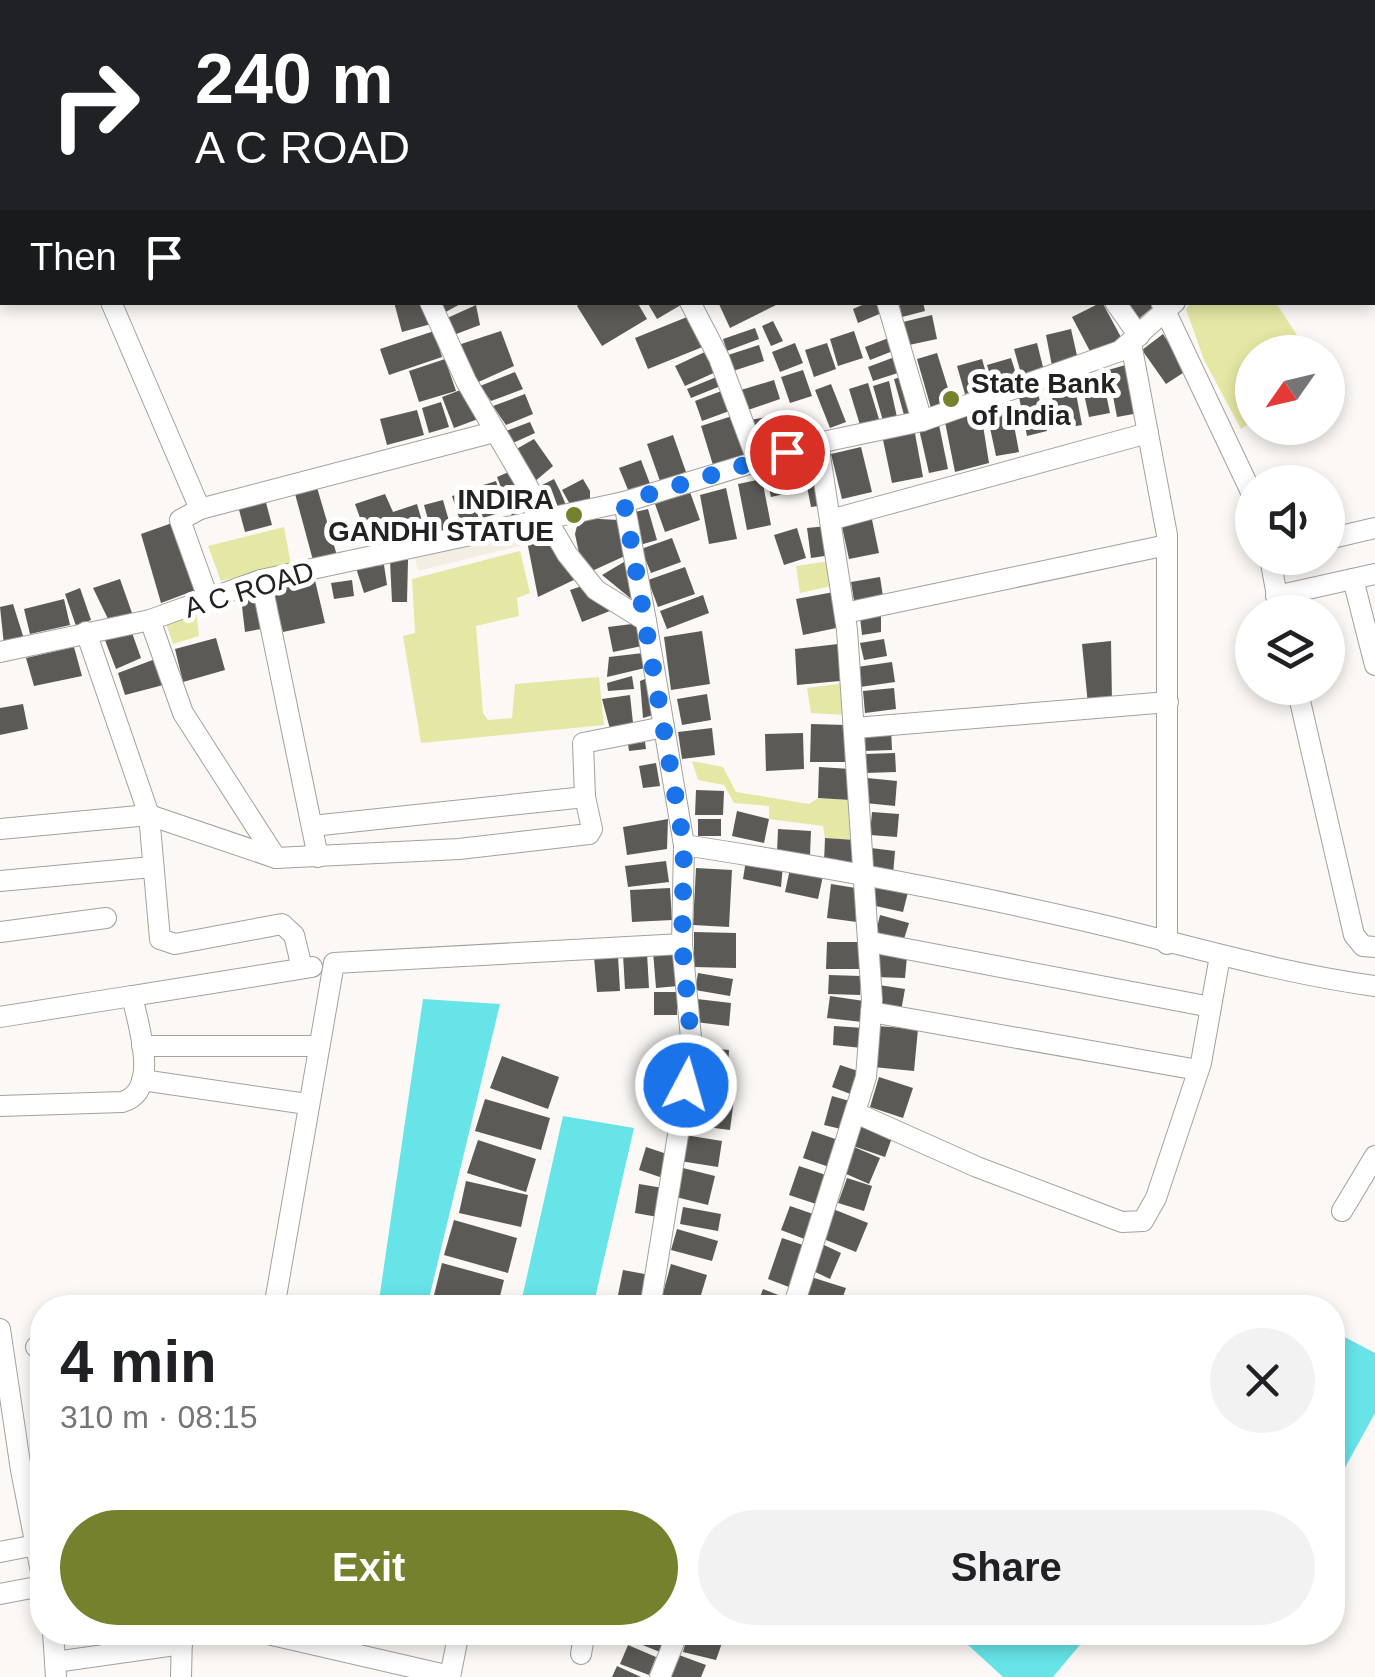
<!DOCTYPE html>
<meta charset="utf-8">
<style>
:root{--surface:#fff;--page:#f2f2f2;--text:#202124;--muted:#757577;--accent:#76812d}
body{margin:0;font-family:Arial,sans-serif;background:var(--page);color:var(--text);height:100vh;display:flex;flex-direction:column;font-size:38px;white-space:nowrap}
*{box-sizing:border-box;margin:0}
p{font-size:32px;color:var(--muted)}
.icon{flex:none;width:55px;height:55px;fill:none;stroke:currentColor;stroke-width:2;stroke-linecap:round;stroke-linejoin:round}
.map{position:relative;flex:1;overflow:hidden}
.sheet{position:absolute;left:30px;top:1295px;width:1315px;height:350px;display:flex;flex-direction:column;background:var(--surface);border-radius:40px;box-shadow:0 5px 15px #0003}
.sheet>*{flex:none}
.hud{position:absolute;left:0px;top:0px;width:1375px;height:305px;box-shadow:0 5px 15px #0003;background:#202124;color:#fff;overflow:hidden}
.needle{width:65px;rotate:236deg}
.fabs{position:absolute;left:1235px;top:335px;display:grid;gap:20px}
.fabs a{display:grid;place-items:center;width:110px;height:110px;border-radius:50%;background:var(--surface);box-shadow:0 5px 15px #0003;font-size:50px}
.pin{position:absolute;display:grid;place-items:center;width:85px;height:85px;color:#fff;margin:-42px;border:5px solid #fff;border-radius:50%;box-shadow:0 2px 10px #0007}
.me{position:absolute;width:110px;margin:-55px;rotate:6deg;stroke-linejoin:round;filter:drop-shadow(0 0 8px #0008)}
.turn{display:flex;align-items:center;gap:35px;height:210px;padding:0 30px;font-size:45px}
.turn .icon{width:130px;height:130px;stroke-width:2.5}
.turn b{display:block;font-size:70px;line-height:85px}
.then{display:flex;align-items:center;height:95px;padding:0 30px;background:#0003;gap:20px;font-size:38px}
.round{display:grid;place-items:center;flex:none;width:105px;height:105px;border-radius:52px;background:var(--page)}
.overview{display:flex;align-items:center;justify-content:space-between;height:170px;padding:0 30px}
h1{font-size:60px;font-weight:700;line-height:75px}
.cta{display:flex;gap:20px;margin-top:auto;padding:20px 30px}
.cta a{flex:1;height:115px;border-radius:60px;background:var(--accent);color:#fff;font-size:40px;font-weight:700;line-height:115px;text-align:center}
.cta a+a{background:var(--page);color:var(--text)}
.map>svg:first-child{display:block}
.built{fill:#f4ede3}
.green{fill:#e5e8a4}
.water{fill:#66e4e8}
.building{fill:#5c5a57}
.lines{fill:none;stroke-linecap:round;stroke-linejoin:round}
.minor-casing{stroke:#a3a19d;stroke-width:22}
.minor{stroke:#fff;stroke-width:20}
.route{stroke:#1a73e8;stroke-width:18;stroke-dasharray:0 32.4}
.poi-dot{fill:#76812d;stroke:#fff;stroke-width:4}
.labels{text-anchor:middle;stroke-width:10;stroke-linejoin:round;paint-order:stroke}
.poi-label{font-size:28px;font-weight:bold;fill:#232221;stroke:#fff;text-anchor:start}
.street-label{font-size:28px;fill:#232221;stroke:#fff}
</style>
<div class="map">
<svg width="1375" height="1677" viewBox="0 0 1375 1677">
<rect width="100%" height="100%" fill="#fbf8f5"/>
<polygon class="built" points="521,529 523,545 418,571 414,555"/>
<g class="green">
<polygon points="1191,303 1276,303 1308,352 1252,352 1252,422 1241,429 1204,360 1186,309"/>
<polygon points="284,527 291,565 221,581 208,546"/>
<polygon points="520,551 530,593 517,598 519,616 476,626 483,713 488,720 512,718 515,684 599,677 604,725 421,743 403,636 415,633 412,579"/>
<polygon points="830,561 835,585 800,593 796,566"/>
<polygon points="196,610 199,636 173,644 165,620"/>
<polygon points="845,683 844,715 811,713 807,688"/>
<polygon points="692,761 723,767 736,792 809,804 818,798 850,800 855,840 825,838 823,826 769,819 769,806 734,803 724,785 698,780"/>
</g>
<g class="water">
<polygon points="423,999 500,1004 427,1307 378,1307"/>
<polygon points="563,1116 634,1128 593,1307 520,1307"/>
<polygon points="1333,1331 1375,1353 1375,1413 1336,1484"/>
<polygon points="976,1632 1090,1632 1090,1633 1053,1677 1003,1677 968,1645"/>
</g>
<g class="building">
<polygon points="394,302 424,302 431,324 402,332"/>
<polygon points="437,302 464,302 442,314"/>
<polygon points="582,302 637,302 647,319 602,346 577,306"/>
<polygon points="647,302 686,302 657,319"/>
<polygon points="718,302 782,302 730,328"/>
<polygon points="869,302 881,302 884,312 858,323 853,309"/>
<polygon points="899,302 923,302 925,311 902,317"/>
<polygon points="1102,302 1122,339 1092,355 1072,317"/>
<polygon points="1122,302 1151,302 1154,306 1136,321"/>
<polygon points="476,305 480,325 451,336 445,319"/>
<polygon points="692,315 705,346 648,369 635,338"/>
<polygon points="932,315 937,339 909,345 903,322"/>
<polygon points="773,321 783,341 771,346 762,326"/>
<polygon points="755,328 759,339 727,351 723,339"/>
<polygon points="1071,329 1078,360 1052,366 1046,335"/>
<polygon points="434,331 442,357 389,375 380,349"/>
<polygon points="501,331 514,366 474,384 455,346"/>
<polygon points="854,331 863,358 838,366 830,339"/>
<polygon points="1163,334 1186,371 1166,384 1142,350"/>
<polygon points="894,336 898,349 870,360 865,347"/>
<polygon points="795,343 803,363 780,372 772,352"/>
<polygon points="827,343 836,369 814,377 805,350"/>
<polygon points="1037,343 1044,371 1022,377 1014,349"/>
<polygon points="759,345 764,361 733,371 728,355"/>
<polygon points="709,350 718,371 685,386 675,366"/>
<polygon points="937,353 952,401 931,408 917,359"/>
<polygon points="900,355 904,371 873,381 868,367"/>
<polygon points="1011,358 1018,380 994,387 987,365"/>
<polygon points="445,359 456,391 419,402 409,371"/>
<polygon points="982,359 990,387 965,394 957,366"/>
<polygon points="1129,364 1139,413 1117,417 1108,370"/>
<polygon points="803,370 812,396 790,403 781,377"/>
<polygon points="515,372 523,389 491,401 480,386"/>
<polygon points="1102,375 1110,413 1089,417 1081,380"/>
<polygon points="719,376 723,385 691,398 687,389"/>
<polygon points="905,376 916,412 904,415 894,379"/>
<polygon points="774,380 780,399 748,410 741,390"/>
<polygon points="889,381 897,417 883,421 873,386"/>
<polygon points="868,383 879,419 860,425 849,389"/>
<polygon points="1074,383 1082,425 1059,429 1050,388"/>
<polygon points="831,384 846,422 830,428 815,390"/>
<polygon points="466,388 478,419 454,428 442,397"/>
<polygon points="724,390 732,410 702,421 695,401"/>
<polygon points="1038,393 1047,431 1027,436 1019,397"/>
<polygon points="525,394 533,414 506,425 493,406"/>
<polygon points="441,402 449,427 429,433 422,408"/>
<polygon points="1010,404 1019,452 996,456 986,409"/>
<polygon points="417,410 424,435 387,445 380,419"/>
<polygon points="981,413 989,463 955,472 945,422"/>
<polygon points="778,415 785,444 759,451 750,420"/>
<polygon points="732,416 745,455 713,465 701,426"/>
<polygon points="530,422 535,433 513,443 506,431"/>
<polygon points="939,425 948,469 929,473 919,429"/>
<polygon points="914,428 923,477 892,483 882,435"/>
<polygon points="673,435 686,472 660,481 647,444"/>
<polygon points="534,439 553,466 533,483 513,451"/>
<polygon points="861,447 872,492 842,499 831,454"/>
<polygon points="641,460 652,489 631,497 619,468"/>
<polygon points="817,463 826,505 811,507 803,466"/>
<polygon points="795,464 802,490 771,497 765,471"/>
<polygon points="516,469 531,508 512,516 497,477"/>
<polygon points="554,479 560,491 566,505 548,507 534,489"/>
<polygon points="583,479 590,491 590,504 572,508 562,490"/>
<polygon points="762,479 771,525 747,530 738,484"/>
<polygon points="496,481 505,511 483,518 474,488"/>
<polygon points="316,484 338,559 314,564 294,490"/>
<polygon points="726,488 737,539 709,544 700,495"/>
<polygon points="471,491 479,519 461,524 452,496"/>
<polygon points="690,492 700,520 665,532 655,504"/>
<polygon points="385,494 393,512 417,504 426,535 389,544 381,523 364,529 355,504"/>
<polygon points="265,499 272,525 245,532 238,506"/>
<polygon points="443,500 451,528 432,534 424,505"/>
<polygon points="648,509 657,540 640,545 631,513"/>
<polygon points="871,515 879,553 849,559 841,522"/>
<polygon points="579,518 619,520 627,555 592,571 579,553 575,534"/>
<polygon points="175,522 201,588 161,603 141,534"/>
<polygon points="545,526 578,578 538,597 525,531"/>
<polygon points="827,526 831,555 811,558 807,528"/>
<polygon points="797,528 806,558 784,565 774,535"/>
<polygon points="672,538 681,562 651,573 641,549"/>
<polygon points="629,559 640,606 602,575"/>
<polygon points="390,560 408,560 407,602 392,602"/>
<polygon points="384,565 387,585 364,593 356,568"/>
<polygon points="685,567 695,594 658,607 648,580"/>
<polygon points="314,576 325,623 283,632 272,589"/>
<polygon points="880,577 884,603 855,607 851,582"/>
<polygon points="120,579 132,613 109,621 93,588"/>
<polygon points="352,580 354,596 334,599 331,583"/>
<polygon points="585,585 615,609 582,622 570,590"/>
<polygon points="80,588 91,620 76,626 65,594"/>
<polygon points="834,592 841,627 803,635 796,599"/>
<polygon points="260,595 267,628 245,632 241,598"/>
<polygon points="703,595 709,613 667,629 660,611"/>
<polygon points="64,599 70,625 30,634 24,609"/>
<polygon points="13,604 24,639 4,645 0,607"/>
<polygon points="881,614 881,632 862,635 860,617"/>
<polygon points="640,623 642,646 613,652 608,627"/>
<polygon points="131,630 141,658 116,669 103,635"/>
<polygon points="702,631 710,684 671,690 664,637"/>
<polygon points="216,638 225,670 183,682 175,649"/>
<polygon points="884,639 887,656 864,660 860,643"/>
<polygon points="1111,641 1112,703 1088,705 1082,644"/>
<polygon points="838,644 840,681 797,685 795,649"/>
<polygon points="74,647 82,676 34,686 26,658"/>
<polygon points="643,653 645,668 607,677 609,657"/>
<polygon points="158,658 167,684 125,695 118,673"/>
<polygon points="892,662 895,682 860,687 857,667"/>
<polygon points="632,676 634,689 608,691 607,683"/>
<polygon points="650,677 653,715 643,718 640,681"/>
<polygon points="894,688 896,709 865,713 863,691"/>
<polygon points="707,694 711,720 682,725 677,699"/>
<polygon points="630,695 633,723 610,729 602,699"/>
<polygon points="23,704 28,729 0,735 0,708"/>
<polygon points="811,724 846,725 845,762 810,762"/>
<polygon points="712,728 715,755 682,759 678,732"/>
<polygon points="891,728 892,750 864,751 863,729"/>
<polygon points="803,733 804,769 766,771 765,734"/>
<polygon points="645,742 646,749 629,751 628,744"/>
<polygon points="895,753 896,772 865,773 864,754"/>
<polygon points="656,763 660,786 643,788 639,766"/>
<polygon points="819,767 851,769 850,800 818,798"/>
<polygon points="867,778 897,781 895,806 865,803"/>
<polygon points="696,790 724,791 723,815 695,815"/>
<polygon points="737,811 769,819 764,843 732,836"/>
<polygon points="872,812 899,814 897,837 870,835"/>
<polygon points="668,819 667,849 627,855 623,827"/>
<rect x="698" y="819" width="23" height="17"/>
<polygon points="778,829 811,831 810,855 777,853"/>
<polygon points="825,838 855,840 853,865 824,863"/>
<polygon points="871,848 895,851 893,875 869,872"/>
<polygon points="746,860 783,865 781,887 743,879"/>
<polygon points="666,861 669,882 628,887 625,866"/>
<polygon points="696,868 732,870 729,927 693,925"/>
<polygon points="790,869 823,876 818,899 785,892"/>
<polygon points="831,884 862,889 857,922 827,918"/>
<polygon points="876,885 908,892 903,912 871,905"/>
<polygon points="670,888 672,920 632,922 630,890"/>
<polygon points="880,915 909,923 904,939 876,932"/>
<polygon points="694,932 736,933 736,968 694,967"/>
<polygon points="827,942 862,942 859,969 826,969"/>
<polygon points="675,949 678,986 656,988 653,951"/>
<polygon points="647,953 649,988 625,989 623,954"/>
<polygon points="878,954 907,956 905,978 876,977"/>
<polygon points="618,956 620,991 597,992 594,957"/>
<polygon points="698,973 733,979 730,996 695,990"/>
<polygon points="829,975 861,976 860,995 828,994"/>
<polygon points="879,985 905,989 901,1011 876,1007"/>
<rect x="654" y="992" width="23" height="23"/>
<polygon points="830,996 864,1001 862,1022 827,1018"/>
<polygon points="697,999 731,1003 729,1026 695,1022"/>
<polygon points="834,1026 864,1028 862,1048 833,1045"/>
<polygon points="877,1026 918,1029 914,1071 873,1067"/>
<polygon points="658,1046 682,1051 676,1078 652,1073"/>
<polygon points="698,1047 729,1050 727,1089 695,1087"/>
<polygon points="502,1056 559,1077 548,1109 490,1088"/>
<polygon points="840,1065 861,1072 853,1095 832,1087"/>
<polygon points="879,1077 913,1088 903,1118 870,1107"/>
<polygon points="696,1094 734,1099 730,1130 692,1125"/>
<polygon points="832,1096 853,1102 845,1130 824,1125"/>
<polygon points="485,1099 550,1118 541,1150 475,1131"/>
<polygon points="656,1103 673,1105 670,1125 653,1123"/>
<polygon points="862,1123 893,1135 885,1157 853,1146"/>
<polygon points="812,1131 841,1141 832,1168 803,1158"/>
<polygon points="685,1135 722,1141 718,1167 680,1161"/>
<polygon points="478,1140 536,1159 526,1192 467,1173"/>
<polygon points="646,1147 667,1154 660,1177 639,1170"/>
<polygon points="854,1147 880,1158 869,1184 844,1173"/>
<polygon points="799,1166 826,1175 816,1204 789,1195"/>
<polygon points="683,1168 715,1176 708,1205 676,1197"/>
<polygon points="847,1178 872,1186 864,1211 838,1203"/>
<polygon points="466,1181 528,1195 521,1227 459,1213"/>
<polygon points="639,1184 663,1188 658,1217 635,1213"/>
<polygon points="790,1206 816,1215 807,1240 781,1230"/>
<polygon points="683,1207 721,1214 718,1231 680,1224"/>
<polygon points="833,1209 868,1223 856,1252 821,1238"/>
<polygon points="454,1220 517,1238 508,1273 444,1255"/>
<polygon points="677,1229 718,1241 712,1261 671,1250"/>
<polygon points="782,1238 803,1245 789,1287 768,1279"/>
<polygon points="822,1244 841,1253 830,1279 811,1270"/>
<polygon points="442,1263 504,1280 497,1308 434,1295"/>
<polygon points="671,1264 707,1275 697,1308 661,1300"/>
<polygon points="623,1270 650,1275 645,1300 618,1295"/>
<polygon points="811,1277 846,1288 839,1308 803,1302"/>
<polygon points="763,1289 786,1298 782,1308 756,1308"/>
<polygon points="632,1632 667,1632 660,1652 630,1640"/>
<polygon points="688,1634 722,1643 716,1660 683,1652"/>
<polygon points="628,1645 656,1657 649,1675 620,1664"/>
<polygon points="679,1655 706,1665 701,1677 670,1677"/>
<polygon points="617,1666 641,1677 612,1677"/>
</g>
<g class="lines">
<g class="minor-casing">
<g id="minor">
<polyline points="69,0 70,2"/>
<polyline points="291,0 293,2"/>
<polyline points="507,0 509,2"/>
<polyline points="627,0 629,2"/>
<polyline points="881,0 883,2"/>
<polyline points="943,0 945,2"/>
<polyline points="1105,0 1108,2"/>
<polyline points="1341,0 1342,2"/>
<polyline points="347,2 350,0"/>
<polyline points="667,2 670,0"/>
<polyline points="799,2 802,0"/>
<polyline points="1079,2 1082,0"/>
<polyline points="1372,61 1375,66"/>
<polyline points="1372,176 1375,175"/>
<polyline points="1372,212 1375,221"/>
<polyline points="0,293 2,292"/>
<polyline points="111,302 200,509 494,432"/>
<polyline points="430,302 466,381 567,554 596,590 646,621 684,845 682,944 692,1048 650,1308"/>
<polyline points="690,302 719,358 757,460"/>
<polyline points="887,302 922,421"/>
<polyline points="1115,302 1139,336"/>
<polyline points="1161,302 1252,494"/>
<polyline points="1131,343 1167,535 1167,944"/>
<polyline points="624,502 646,621"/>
<polyline points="200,509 180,520 208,598"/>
<polyline points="830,520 1148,433"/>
<polyline points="1328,539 1375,528"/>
<polyline points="1270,558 1280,612"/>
<polyline points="1353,579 1375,665"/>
<polyline points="261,580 318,857"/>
<polyline points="1276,596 1375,574"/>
<polyline points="845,613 1167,545"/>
<polyline points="150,620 183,713 276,858"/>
<polyline points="86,632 149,815 160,939 175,944 282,924 294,935 302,968"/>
<polyline points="0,652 150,620 261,580 624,502 818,443 922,421 1120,351 1175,302"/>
<polyline points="1297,688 1354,935 1363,946 1375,947"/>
<polyline points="855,728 1168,702"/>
<polyline points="312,826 585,797 583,743 664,727"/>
<polyline points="0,829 149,815 276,858 459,849 589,834 592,829 585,797"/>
<path d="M684 845C821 866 958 891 1094 923 1187 945 1279 973 1375 986"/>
<polyline points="0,881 152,867"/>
<polyline points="0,932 106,918"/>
<polyline points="870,942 1211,1007"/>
<polyline points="132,996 312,967"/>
<polyline points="871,1012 1198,1070"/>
<path d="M0 1017 132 996C138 1024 161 1092 122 1102L0 1106"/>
<polyline points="142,1046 317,1046"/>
<polyline points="142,1080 307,1104"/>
<polyline points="856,1113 977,1167 1122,1222 1143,1221 1156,1198 1201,1063 1220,956"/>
<polyline points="1342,1211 1375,1156"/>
<polyline points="274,1308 334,963 682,944"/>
<polyline points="793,1308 866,1077 872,1000 847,630 818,443"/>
<polyline points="0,1329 21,1470 42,1577"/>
<polyline points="36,1347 42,1347"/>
<polyline points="0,1552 36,1545"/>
<polyline points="0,1594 42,1586"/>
<polyline points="53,1632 56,1677"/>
<polyline points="259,1632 450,1676"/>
<polyline points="581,1654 585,1632"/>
<polyline points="55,1662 182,1644"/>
<polyline points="181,1677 182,1634"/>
<polyline points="450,1677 459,1632"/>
<polyline points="660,1677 678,1632"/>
</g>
</g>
<use href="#minor" class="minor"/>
</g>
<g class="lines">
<polyline class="route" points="686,1085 692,1048 682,944 684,845 624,502 787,452"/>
</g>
<g class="poi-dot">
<circle cx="951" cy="399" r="10"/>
<circle cx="574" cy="515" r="10"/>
</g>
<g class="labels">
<g class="poi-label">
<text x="971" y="393">State Bank<tspan x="971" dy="32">of India</tspan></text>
<text x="554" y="509" text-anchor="end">INDIRA<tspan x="554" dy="32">GANDHI STATUE</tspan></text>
</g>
<g class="street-label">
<text transform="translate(249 589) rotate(-17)" y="10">A C ROAD</text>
</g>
</g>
</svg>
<div class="fabs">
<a><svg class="needle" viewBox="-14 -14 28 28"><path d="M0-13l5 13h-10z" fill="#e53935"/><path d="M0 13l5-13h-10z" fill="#757577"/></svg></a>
<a><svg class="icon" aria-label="sound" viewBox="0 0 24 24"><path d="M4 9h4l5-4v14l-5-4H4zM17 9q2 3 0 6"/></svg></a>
<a><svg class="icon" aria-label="layers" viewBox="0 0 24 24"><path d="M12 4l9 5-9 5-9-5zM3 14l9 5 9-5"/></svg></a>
</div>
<div class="pin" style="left:787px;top:452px;background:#d93025"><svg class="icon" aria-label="arrive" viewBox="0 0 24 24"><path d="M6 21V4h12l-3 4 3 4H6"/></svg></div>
<svg class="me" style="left:686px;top:1085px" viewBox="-20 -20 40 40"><circle r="17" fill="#1a73e8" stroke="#fff" stroke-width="3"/><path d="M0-11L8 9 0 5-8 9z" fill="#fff"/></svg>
<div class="hud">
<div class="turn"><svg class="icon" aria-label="right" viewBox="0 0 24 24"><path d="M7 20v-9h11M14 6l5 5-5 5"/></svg><div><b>240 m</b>A C ROAD</div></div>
<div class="then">Then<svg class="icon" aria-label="arrive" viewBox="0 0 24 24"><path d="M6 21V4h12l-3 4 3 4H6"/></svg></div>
</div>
<section class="sheet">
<div class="overview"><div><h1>4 min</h1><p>310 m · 08:15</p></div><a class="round"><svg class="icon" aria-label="close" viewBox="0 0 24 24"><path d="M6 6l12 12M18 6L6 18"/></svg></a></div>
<div class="cta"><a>Exit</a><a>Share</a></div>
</section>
</div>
